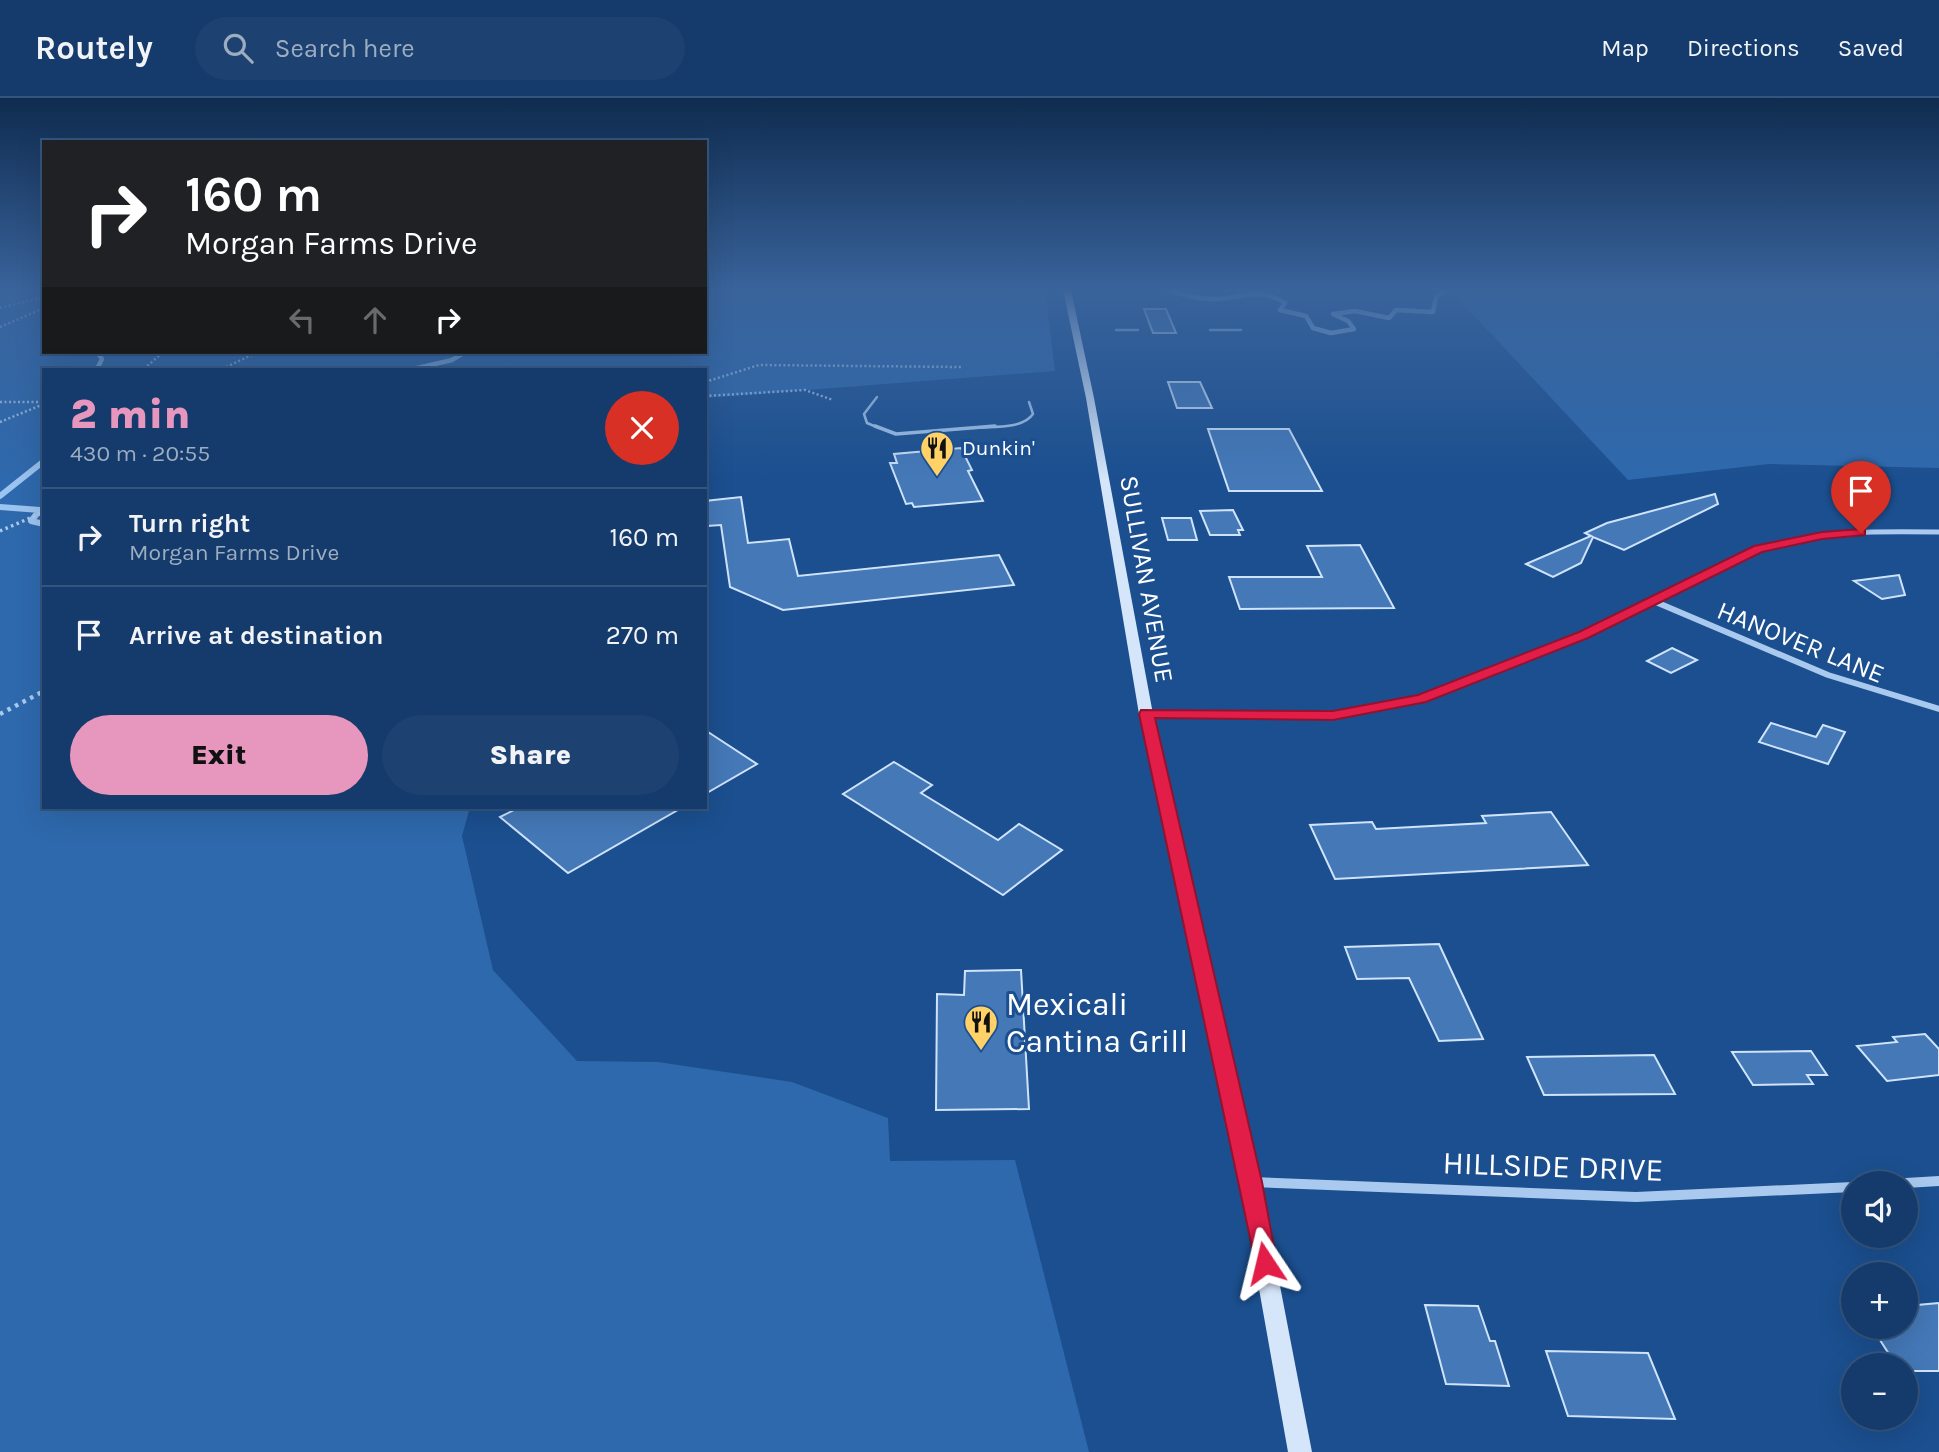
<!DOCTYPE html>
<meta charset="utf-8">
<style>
:root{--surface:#143b6b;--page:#1d4271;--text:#f1f3f6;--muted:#9dadc1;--line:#33557e;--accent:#e797bd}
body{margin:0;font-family:Karla,sans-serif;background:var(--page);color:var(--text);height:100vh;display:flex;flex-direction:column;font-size:26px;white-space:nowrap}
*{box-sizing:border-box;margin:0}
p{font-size:23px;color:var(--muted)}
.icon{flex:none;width:38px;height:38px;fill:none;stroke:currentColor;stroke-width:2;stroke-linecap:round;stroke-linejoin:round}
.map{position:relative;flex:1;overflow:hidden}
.details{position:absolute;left:42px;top:270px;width:665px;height:441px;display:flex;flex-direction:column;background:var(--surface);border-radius:0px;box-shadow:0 7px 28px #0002,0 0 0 2px var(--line)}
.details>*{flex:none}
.banner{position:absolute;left:42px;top:42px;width:665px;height:214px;border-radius:0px;box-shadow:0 7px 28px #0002,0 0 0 2px var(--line);background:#202124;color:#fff;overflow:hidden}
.tools{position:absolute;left:1841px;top:1073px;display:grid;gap:14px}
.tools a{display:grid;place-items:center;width:77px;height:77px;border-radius:50%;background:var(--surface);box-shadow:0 7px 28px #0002,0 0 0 2px var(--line);font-size:35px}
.pin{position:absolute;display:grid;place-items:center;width:60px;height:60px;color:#fff;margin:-72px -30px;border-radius:50% 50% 50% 0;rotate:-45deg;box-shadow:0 0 7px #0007}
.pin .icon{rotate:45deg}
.me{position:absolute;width:77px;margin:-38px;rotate:350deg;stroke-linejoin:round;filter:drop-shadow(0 0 5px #0008)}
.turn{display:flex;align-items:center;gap:24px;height:147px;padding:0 28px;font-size:32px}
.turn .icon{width:91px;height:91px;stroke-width:2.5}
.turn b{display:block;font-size:49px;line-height:60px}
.lanes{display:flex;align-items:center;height:66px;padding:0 28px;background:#0003;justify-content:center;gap:35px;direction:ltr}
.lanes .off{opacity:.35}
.round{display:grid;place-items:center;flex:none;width:74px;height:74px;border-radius:37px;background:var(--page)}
.overview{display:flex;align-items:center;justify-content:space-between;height:119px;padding:0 28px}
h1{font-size:42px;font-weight:800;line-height:52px;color:var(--accent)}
.action{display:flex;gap:14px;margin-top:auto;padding:14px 28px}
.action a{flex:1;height:80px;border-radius:42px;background:var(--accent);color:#111;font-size:28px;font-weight:800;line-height:80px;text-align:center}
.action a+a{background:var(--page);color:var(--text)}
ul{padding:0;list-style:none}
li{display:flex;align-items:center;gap:21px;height:98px;padding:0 28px;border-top:2px solid var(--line)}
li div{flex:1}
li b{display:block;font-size:26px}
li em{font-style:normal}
header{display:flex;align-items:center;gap:42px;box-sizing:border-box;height:98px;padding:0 35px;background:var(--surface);border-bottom:2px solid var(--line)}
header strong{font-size:33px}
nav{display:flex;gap:38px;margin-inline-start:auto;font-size:24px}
.search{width:490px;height:63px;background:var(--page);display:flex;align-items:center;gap:18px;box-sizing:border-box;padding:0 24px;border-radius:38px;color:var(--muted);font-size:26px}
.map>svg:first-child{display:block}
.green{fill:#2e69ad}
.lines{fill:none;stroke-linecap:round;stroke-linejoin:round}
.stream-far1{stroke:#9cc4f0;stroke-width:4.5}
.stream{stroke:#9cc4f0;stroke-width:6}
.building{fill:#4478b7;stroke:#cfe3fa;stroke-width:2}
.path-far2{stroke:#a9c9ee;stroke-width:2.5;stroke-dasharray:2 2.5;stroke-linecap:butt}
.path-far1{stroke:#a9c9ee;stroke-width:3.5;stroke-dasharray:2.5 3.5;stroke-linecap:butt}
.path{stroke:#a9c9ee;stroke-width:4.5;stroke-dasharray:3.5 5;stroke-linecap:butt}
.lane-far1{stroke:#a9c9ee;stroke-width:2.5}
.lane{stroke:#a9c9ee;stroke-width:3.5}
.street-far2{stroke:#a9c9ee;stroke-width:5}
.street-far1{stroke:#a9c9ee;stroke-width:6}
.street{stroke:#a9c9ee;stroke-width:10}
.secondary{fill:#d6e6fa;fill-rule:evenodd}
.route{fill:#e11d48;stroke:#92132f;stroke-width:2}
.labels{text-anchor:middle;stroke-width:6;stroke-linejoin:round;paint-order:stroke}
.far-poi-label{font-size:21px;fill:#fff;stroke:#1b4f8f;text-anchor:start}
.street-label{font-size:26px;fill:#fff;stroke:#1b4f8f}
.near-poi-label{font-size:32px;fill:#fff;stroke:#1b4f8f;text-anchor:start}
.near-street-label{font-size:32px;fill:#fff;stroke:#1b4f8f}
</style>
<header>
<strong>Routely</strong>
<div class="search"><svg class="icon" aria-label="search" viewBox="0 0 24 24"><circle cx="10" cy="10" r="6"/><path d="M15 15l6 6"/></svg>Search here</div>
<nav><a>Map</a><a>Directions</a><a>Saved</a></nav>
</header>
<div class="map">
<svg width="1939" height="1354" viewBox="0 0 1939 1354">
<rect width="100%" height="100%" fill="#1b4f8f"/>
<g class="green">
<polygon points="0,192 44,192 44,254 705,254 705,192 1045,192 1055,273 705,300 705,271 44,271 44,709 470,709 462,738 493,872 577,963 658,964 792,984 888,1020 890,1063 1015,1062 1089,1354 0,1354"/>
<polygon points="1450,192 1939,192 1939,370 1769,366 1628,382"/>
</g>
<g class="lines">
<g class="stream-far1">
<path d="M1168 192C1183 197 1200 202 1217 201 1244 199 1260 189 1285 205L1280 212 1306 218 1313 230 1331 235 1354 231 1348 223 1333 216 1355 213 1389 220 1396 212 1433 214 1436 199 1446 192"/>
<polyline points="97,254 102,261 97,271"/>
<polyline points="413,271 452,262 465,254"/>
</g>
<g class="stream">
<polyline points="0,398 44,363"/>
<polyline points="0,409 40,412 31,423 44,426"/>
</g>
</g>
<g class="building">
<polygon points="1144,211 1166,211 1176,235 1153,235"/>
<polygon points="1168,284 1200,284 1212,310 1177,310"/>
<polygon points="1208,331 1289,331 1322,393 1229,393"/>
<polygon points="961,350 972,372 968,373 983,403 914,409 912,405 906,406 890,365 897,365 894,356"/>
<polygon points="1715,396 1718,406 1624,452 1593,439 1581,465 1553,479 1526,466 1591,438 1585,435 1607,425"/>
<polygon points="741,399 748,445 789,441 798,478 999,457 1014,487 783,512 730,489 721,427 707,428 705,403"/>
<polygon points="1233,412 1243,432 1238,432 1240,437 1210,437 1200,413"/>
<polygon points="1162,420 1191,420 1197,442 1168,442"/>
<polygon points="1360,447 1394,510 1240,511 1229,479 1322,479 1307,448"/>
<polygon points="1899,477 1905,497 1882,501 1854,483"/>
<polygon points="1672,550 1697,562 1671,575 1647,563"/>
<polygon points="1771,625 1816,639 1823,627 1845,634 1828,666 1759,644"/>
<polygon points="705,632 757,666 705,696"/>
<polygon points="894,664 932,687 921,695 998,742 1019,726 1062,752 1003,797 843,696"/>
<polygon points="520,709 683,709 568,775 500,719"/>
<polygon points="1551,714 1588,767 1335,781 1310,727 1372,724 1376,731 1486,725 1482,718"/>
<polygon points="1439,846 1483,941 1439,943 1409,880 1357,881 1345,849"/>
<polygon points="1021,872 1029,1011 936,1012 937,896 964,897 965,873"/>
<polygon points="1925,936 1939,951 1939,977 1887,983 1857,948 1897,944 1893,939"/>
<polygon points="1811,953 1827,977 1807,977 1813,986 1753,987 1732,954"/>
<polygon points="1654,957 1675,996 1544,997 1527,959"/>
<polygon points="1939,1205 1939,1273 1906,1273 1906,1267 1896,1267 1871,1228 1906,1228 1906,1208"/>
<polygon points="1425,1207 1478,1208 1490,1243 1495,1243 1509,1288 1446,1286"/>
<polygon points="1546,1253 1648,1255 1675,1321 1568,1318"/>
</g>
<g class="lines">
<g class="path-far2">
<polyline points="0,210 44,199"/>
<polyline points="0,229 44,210"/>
<polyline points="144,271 163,254"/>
<polyline points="222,271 258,254"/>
<polyline points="705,284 759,267 962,269"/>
<polyline points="705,298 805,292 833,302"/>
<polyline points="0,304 44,304"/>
<polyline points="0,324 44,306"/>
</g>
<polyline class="path-far1" points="0,433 44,414"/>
<polyline class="path" points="0,616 44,593"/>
<g class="lane-far1">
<polyline points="1116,232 1138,232"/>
<polyline points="1210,232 1241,232"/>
<polyline points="877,299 864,316 867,325 879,330"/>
<path d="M973 330C991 328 1022 332 1033 316L1029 304"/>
</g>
<polyline class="lane" points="875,328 896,336 995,328"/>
<path class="street-far2" d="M1653 503C1687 486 1722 463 1758 451 1816 432 1880 433 1939 434"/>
<g class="street-far1">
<polyline points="1651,502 1828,577 1939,611"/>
<polyline points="1146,616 1333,617 1421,601 1584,537 1656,501"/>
</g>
<g class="street">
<polyline points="1251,1084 1636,1099 1853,1089"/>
<polyline points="1906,1085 1939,1083"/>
</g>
<polygon class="secondary" points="1063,192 1071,192 1094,300 1153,616 1260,1084 1312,1354 1288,1354 1240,1084 1139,616 1086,300"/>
</g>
<linearGradient id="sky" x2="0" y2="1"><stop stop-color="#0f2b4f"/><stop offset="0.5" stop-color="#39639b"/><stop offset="1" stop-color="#39639b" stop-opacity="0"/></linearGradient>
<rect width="1939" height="382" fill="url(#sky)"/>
<polygon class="route" points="1861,431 1865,432 1865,437 1822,441 1762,454 1588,540 1426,604 1333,622 1155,620 1262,1084 1277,1165 1274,1173 1265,1176 1257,1173 1139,616 1141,612 1333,613 1418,597 1579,534 1754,448 1822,434"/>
<defs>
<g id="restaurant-pin" transform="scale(1.75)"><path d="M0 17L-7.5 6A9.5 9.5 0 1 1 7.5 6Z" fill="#ffd166" stroke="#1b4f8f"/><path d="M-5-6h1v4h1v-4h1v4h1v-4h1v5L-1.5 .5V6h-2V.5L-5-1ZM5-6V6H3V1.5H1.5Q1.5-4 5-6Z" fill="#111"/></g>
</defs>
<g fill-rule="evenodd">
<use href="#restaurant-pin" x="937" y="350"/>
<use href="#restaurant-pin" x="981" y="924"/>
</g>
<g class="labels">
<g class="far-poi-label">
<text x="962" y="357">Dunkin'</text>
</g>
<g class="street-label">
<text transform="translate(1147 481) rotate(80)" y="9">SULLIVAN AVENUE</text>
<text transform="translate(1801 544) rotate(22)" y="9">HANOVER LANE</text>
</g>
<g class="near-poi-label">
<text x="1006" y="917">Mexicali<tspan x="1006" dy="37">Cantina Grill</tspan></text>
</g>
<g class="near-street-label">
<text transform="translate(1553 1068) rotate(2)" y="11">HILLSIDE DRIVE</text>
</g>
</g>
</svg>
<div class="tools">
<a><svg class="icon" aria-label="sound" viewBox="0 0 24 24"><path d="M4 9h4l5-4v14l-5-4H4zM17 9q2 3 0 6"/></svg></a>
<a>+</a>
<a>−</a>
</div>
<div class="pin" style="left:1861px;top:435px;background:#d93025"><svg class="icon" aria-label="arrive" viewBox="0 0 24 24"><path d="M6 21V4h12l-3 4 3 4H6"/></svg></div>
<svg class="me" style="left:1265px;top:1165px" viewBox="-20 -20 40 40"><path d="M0-17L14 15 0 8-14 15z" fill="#e11d48" stroke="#fff" stroke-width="4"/></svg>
<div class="banner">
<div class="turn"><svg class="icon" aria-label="right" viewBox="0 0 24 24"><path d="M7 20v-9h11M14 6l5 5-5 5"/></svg><div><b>160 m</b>Morgan Farms Drive</div></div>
<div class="lanes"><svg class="icon off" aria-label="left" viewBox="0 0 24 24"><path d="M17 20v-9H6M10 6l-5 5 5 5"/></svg><svg class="icon off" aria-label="ahead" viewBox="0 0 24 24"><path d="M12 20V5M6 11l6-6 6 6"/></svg><svg class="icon" aria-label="right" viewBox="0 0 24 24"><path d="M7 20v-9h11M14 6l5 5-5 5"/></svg></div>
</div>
<section class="details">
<div class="overview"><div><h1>2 min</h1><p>430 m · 20:55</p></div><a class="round" style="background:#d93025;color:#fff"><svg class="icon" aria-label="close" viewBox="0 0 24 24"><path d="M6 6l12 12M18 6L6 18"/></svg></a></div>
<ul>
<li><svg class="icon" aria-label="right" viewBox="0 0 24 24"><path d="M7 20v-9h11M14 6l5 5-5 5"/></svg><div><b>Turn right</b><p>Morgan Farms Drive</p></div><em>160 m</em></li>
<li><svg class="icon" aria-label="arrive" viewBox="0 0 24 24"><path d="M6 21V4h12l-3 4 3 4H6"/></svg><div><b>Arrive at destination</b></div><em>270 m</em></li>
</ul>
<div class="action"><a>Exit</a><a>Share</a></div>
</section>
</div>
